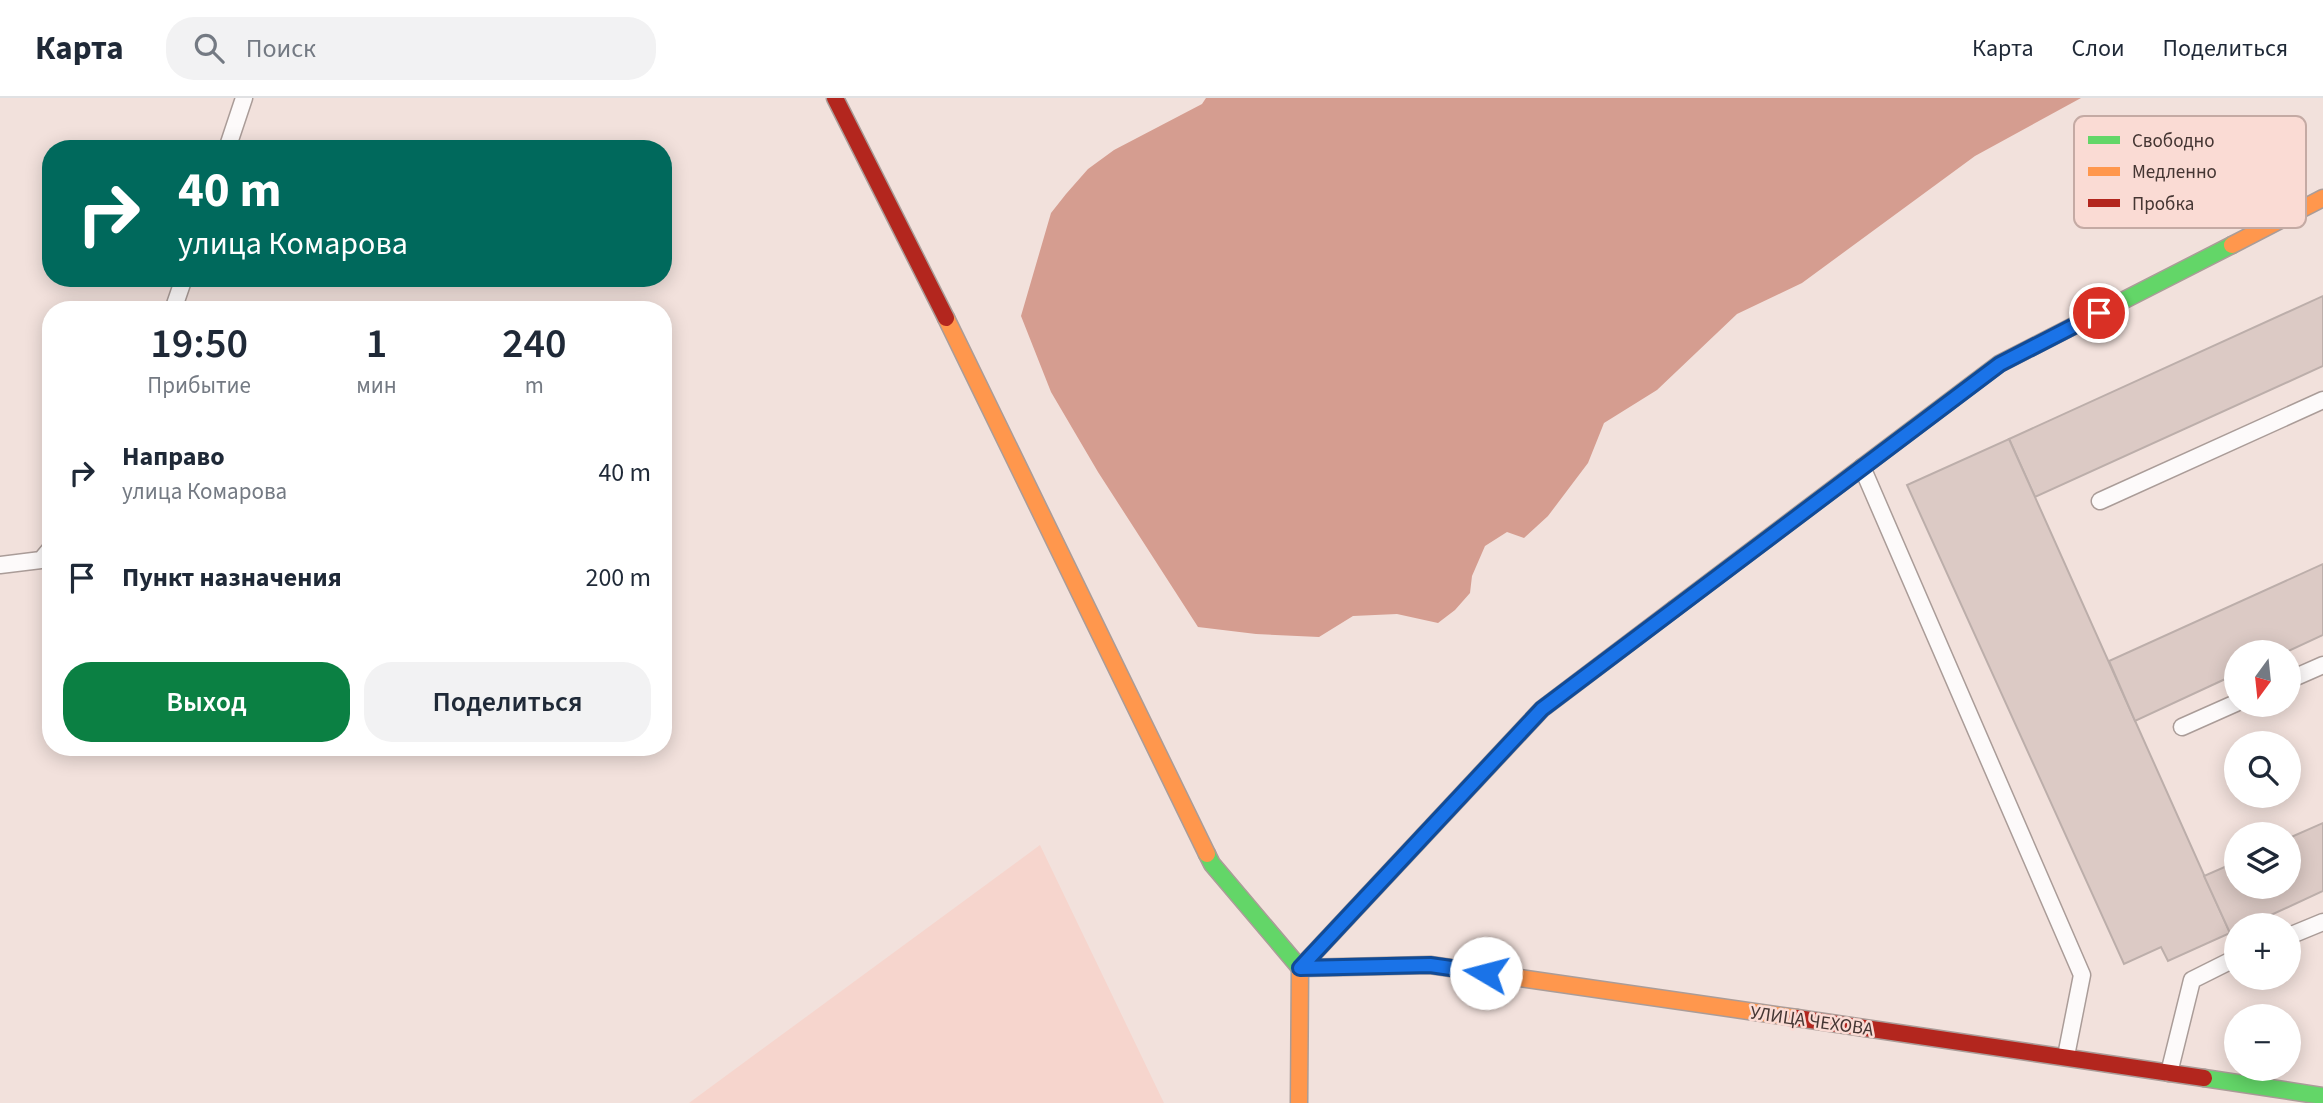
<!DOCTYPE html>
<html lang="ru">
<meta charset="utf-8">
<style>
:root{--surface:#fff;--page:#f2f2f3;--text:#1f2937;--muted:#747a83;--line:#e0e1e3;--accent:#0b8043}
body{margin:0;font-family:"Source Sans 3",sans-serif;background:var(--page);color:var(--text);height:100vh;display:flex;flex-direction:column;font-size:26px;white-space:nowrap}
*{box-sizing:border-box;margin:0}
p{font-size:23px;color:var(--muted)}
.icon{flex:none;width:38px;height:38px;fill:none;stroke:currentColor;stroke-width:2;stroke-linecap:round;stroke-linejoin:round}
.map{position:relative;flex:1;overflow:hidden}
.sheet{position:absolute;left:42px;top:203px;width:630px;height:455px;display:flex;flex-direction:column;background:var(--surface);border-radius:28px;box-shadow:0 4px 18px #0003}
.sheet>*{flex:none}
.hud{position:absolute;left:42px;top:42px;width:630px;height:147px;border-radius:28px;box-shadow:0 4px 18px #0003;background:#00695c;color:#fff;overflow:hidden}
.needle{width:46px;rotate:195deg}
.fabs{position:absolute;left:2224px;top:542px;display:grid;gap:14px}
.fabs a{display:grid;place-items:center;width:77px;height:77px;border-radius:50%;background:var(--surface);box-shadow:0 4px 18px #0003;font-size:35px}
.pin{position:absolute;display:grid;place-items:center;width:60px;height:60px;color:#fff;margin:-30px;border:4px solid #fff;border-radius:50%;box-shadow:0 2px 7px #0007}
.me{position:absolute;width:77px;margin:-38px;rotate:278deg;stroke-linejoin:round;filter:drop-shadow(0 0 5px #0008)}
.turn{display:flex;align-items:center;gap:24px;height:147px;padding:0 21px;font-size:32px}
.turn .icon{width:91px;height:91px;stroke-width:2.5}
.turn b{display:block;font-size:49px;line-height:60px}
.eta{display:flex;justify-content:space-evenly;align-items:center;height:119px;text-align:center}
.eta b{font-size:42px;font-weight:600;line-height:49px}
.primary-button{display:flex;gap:14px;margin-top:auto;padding:14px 21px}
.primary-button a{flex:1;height:80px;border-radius:28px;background:var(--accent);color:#fff;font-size:28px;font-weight:600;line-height:80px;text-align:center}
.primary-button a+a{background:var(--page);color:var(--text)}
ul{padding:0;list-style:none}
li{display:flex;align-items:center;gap:21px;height:105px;padding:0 21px}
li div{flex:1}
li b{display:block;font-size:26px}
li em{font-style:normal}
header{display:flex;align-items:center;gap:42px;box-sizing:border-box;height:98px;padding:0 35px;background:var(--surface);border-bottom:2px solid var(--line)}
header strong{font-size:33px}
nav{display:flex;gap:38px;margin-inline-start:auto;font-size:24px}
.search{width:490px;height:63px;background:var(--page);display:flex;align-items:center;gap:18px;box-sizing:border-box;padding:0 24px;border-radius:28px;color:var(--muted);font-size:26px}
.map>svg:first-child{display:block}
.built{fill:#f6d5cd}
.water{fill:#d59d90}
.building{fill:#dccac5;stroke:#bcaeaa;stroke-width:2}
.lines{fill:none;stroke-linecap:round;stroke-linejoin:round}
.lane-casing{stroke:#aa9c98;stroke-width:19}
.fast-casing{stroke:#aa9c98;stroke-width:19}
.slow-casing{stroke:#aa9c98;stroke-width:19}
.jam-casing{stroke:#aa9c98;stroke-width:19}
.lane{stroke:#fdfafa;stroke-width:16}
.fast{stroke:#63d668;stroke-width:16}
.slow{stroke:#ff974d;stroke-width:16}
.jam{stroke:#b3261e;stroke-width:16}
.route-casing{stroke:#114b97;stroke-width:18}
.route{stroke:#1a73e8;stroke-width:12}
.labels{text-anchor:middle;stroke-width:5;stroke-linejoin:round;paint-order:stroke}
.street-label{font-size:19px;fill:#453633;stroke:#fadbd4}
.key{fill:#fadbd4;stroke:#c4aaa4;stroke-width:2}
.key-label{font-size:19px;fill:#453633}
</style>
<header>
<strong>Карта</strong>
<div class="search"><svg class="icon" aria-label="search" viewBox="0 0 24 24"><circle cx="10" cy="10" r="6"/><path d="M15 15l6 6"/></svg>Поиск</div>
<nav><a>Карта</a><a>Слои</a><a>Поделиться</a></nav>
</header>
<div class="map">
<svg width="2323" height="1005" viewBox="0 0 2323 1005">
<rect width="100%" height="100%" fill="#f2e1dc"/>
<polygon class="built" points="1040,747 1164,1005 689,1005"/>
<polygon class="water" points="1206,0 2081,0 1975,58 1802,185 1737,216 1657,292 1604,325 1588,365 1548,418 1524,440 1507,434 1485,448 1472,478 1470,495 1455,512 1438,525 1397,516 1353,518 1319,539 1256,536 1198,529 1098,374 1051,294 1021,218 1051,115 1066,96 1088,71 1114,52 1202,6"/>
<g class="building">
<polygon points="2323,198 2323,268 2035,399 2009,341"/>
<polygon points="2009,341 2230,835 2168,863 2161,849 2124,866 1907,387"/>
<polygon points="2323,466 2323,537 2284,555 2236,555 2236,576 2135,623 2109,563"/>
<polygon points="2323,725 2323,793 2247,828 2236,828 2236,832 2230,835 2204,778 2236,764 2236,789 2289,789 2289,740"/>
</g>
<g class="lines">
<g class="lane-casing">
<g id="lane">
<polyline points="227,51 244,0"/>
<polyline points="173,212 184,180"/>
<polyline points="1862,369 2082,877 2066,958"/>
<polyline points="2100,403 2323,302"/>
<polyline points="0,467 41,462 51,450"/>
<polyline points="2289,582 2323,567"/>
<polyline points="2182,629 2236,605"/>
<polyline points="2289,838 2323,824"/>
<polyline points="2169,975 2192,882 2236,860"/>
</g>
</g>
<g class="fast-casing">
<g id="fast">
<polyline points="1674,511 1999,266 2232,147"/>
<polyline points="1207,756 1212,766 1300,870"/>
<polyline points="2204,980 2323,998"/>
</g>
</g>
<g class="slow-casing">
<g id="slow">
<polyline points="2232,147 2323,100"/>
<polyline points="946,220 1207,756"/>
<polyline points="1300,870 1542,611 1674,511"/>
<polyline points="1300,870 1430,867 1797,920"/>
<polyline points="1299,1005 1300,870"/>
</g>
</g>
<g class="jam-casing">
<g id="jam">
<polyline points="835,0 946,220"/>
<polyline points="1797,920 2204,980"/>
</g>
</g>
<use href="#lane" class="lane"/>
<use href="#fast" class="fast"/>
<use href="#slow" class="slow"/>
<use href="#jam" class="jam"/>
</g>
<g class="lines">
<g class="route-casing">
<polyline id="route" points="1486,875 1430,867 1300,870 1542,611 2000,266 2099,215"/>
</g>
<use href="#route" class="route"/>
</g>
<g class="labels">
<g class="street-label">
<text transform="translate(1812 922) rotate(8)" y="7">УЛИЦА ЧЕХОВА</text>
</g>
</g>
<rect x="2074" y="18" width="232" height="112" rx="10" class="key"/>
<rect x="2088" y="38" width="32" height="8" fill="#63d668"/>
<rect x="2088" y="69" width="32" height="9" fill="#ff974d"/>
<rect x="2088" y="101" width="32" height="8" fill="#b3261e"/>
<g class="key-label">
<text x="2132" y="49">Свободно</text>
<text x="2132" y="80">Медленно</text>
<text x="2132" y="112">Пробка</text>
</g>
</svg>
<div class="fabs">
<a><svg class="needle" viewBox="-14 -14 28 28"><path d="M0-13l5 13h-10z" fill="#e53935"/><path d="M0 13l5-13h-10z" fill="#747a83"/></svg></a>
<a><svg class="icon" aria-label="search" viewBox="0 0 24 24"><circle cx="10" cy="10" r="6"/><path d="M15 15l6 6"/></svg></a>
<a><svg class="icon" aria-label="layers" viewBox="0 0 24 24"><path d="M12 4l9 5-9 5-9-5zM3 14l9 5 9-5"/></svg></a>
<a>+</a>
<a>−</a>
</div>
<div class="pin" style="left:2099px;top:215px;background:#d93025"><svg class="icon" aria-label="arrive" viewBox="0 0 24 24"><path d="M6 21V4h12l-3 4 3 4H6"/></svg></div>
<svg class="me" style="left:1486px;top:875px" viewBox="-20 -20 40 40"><circle r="19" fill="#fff"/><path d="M0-13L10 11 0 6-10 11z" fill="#1a73e8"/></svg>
<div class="hud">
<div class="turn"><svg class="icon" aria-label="right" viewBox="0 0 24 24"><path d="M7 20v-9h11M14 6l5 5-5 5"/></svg><div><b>40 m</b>улица Комарова</div></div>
</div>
<section class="sheet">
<div class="eta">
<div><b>19:50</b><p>Прибытие</p></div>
<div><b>1</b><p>мин</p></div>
<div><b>240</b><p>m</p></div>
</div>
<ul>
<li><svg class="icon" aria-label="right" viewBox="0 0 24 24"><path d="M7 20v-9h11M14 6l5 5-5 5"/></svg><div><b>Направо</b><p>улица Комарова</p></div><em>40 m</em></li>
<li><svg class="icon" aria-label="arrive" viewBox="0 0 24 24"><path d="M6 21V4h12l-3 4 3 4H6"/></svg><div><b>Пункт назначения</b></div><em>200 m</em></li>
</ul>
<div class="primary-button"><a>Выход</a><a>Поделиться</a></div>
</section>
</div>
